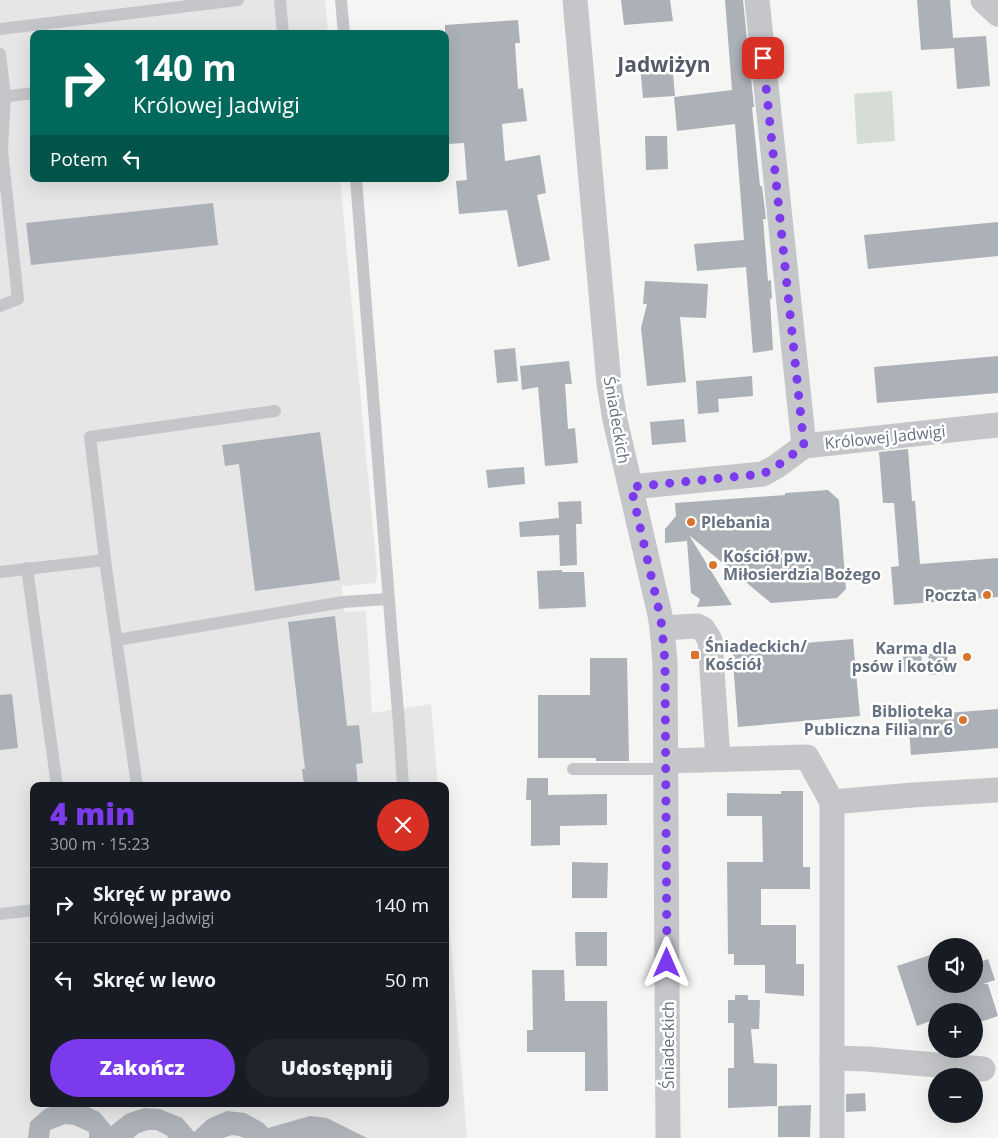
<!DOCTYPE html>
<html lang="pl">
<meta charset="utf-8">
<style>
:root{--surface:#171b24;--page:#20242c;--text:#f1f3f6;--muted:#9ea1a6;--line:#363941;--accent:#7c3aed}
body{margin:0;font-family:"Open Sans",sans-serif;background:var(--page);color:var(--text);height:100vh;display:flex;flex-direction:column;font-size:19px;white-space:nowrap}
*{box-sizing:border-box;margin:0}
p{font-size:16px;color:var(--muted)}
.icon{flex:none;width:28px;height:28px;fill:none;stroke:currentColor;stroke-width:2;stroke-linecap:round;stroke-linejoin:round}
.map{position:relative;flex:1;overflow:hidden}
.side{position:absolute;left:30px;top:782px;width:419px;height:325px;display:flex;flex-direction:column;background:var(--surface);border-radius:10px;box-shadow:0 5px 20px #0002}
.side>*{flex:none}
.banner{position:absolute;left:30px;top:30px;width:419px;height:152px;border-radius:10px;box-shadow:0 5px 20px #0002;background:#00695c;color:#fff;overflow:hidden}
.controls{position:absolute;left:928px;top:938px;display:grid;gap:10px}
.controls a{display:grid;place-items:center;width:55px;height:55px;border-radius:50%;background:var(--surface);box-shadow:0 5px 20px #0002;font-size:25px}
.pin{position:absolute;display:grid;place-items:center;width:42px;height:42px;color:#fff;margin:-21px;border-radius:10px;box-shadow:0 2px 8px #0006}
.me{position:absolute;width:55px;margin:-28px;rotate:0deg;stroke-linejoin:round;filter:drop-shadow(0 0 4px #0008)}
.turn{display:flex;align-items:center;gap:18px;height:105px;padding:0 20px;font-size:22px}
.turn .icon{width:65px;height:65px;stroke-width:2.5}
.turn b{display:block;font-size:35px;line-height:42px}
.then{display:flex;align-items:center;height:48px;padding:0 20px;background:#0003;gap:10px;font-size:19px}
.round{display:grid;place-items:center;flex:none;width:52px;height:52px;border-radius:26px;background:var(--page)}
.headline{display:flex;align-items:center;justify-content:space-between;height:85px;padding:0 20px}
h1{font-size:30px;font-weight:800;line-height:38px;color:var(--accent)}
.cta{display:flex;gap:10px;margin-top:auto;padding:10px 20px}
.cta a{flex:1;height:58px;border-radius:30px;background:var(--accent);color:#fff;font-size:20px;font-weight:800;line-height:58px;text-align:center}
.cta a+a{background:var(--page);color:var(--text)}
ul{padding:0;list-style:none}
li{display:flex;align-items:center;gap:15px;height:75px;padding:0 20px;border-top:1px solid var(--line)}
li div{flex:1}
li b{display:block;font-size:19px}
li em{font-style:normal}
.map>svg:first-child{display:block}
.built{fill:#e6e6e6}
.green{fill:#d6ddd4}
.building{fill:#acb1b8}
.lines{fill:none;stroke-linecap:round;stroke-linejoin:round}
.lane{stroke:#c4c6ca;stroke-width:12}
.street{stroke:#c4c6ca;stroke-width:25}
.route{stroke:#7c3aed;stroke-width:9;stroke-dasharray:0 16.2}
.poi-dot{fill:#d9742f;stroke:#fff;stroke-width:2}
.labels{text-anchor:middle;stroke-width:5;stroke-linejoin:round;paint-order:stroke}
.street-label{font-size:16px;fill:#667182;stroke:#fff}
.poi-label{font-size:16px;font-weight:bold;fill:#667182;stroke:#fff;text-anchor:start}
.district-label{font-size:21px;font-weight:bold;fill:#545b68;stroke:#fff}
</style>
<div class="map">
<svg width="998" height="1138" viewBox="0 0 998 1138">
<rect width="100%" height="100%" fill="#f5f6f3"/>
<polygon class="built" points="0,0 325,0 328,34 34,34 34,179 340,179 377,571 376,583 342,586 343,602 345,612 366,611 372,713 431,704 438,786 34,786 34,1104 445,1104 445,873 467,1138 0,1138"/>
<polygon class="green" points="892,91 895,141 857,144 854,94"/>
<g class="building">
<polygon points="621,0 670,0 673,21 624,25"/>
<polygon points="725,0 743,0 754,107 752,107 760,186 762,186 766,219 763,219 768,281 771,280 772,298 770,299 773,350 753,353 746,267 697,271 694,244 744,240 735,124 677,131 674,97 732,90"/>
<polygon points="917,0 950,0 953,38 986,36 990,86 957,89 954,48 921,50"/>
<polygon points="518,20 520,43 515,43 518,89 523,88 527,121 502,124 505,161 540,155 546,193 537,195 550,260 518,267 507,210 459,214 456,181 467,180 464,143 448,144 445,108 445,25"/>
<polygon points="672,63 675,96 643,98 640,65"/>
<polygon points="645,136 667,136 668,169 646,170"/>
<polygon points="213,203 218,245 31,265 26,223"/>
<polygon points="998,222 998,256 868,269 864,235"/>
<polygon points="645,281 708,284 706,318 680,317 686,382 647,386 641,328 647,304 643,304"/>
<polygon points="515,348 518,381 497,383 494,350"/>
<polygon points="998,356 998,393 877,403 874,367"/>
<polygon points="569,361 572,384 565,384 568,429 575,428 578,463 545,466 538,387 522,390 520,366"/>
<polygon points="752,376 753,396 718,399 719,412 698,414 696,381"/>
<polygon points="684,419 686,442 652,445 650,422"/>
<polygon points="320,432 340,580 255,591 239,464 225,466 222,445"/>
<polygon points="908,449 912,501 915,501 920,564 998,558 998,597 894,605 891,567 899,566 894,503 883,503 879,452"/>
<polygon points="524,467 525,484 488,488 486,470"/>
<polygon points="828,490 839,500 846,589 837,598 771,603 689,535 732,605 697,607 700,599 691,593 687,541 665,543 665,529 676,516 675,503 785,495 785,493"/>
<polygon points="581,501 582,524 576,524 577,565 560,566 559,535 520,537 519,522 559,518 558,502"/>
<polygon points="562,570 562,572 584,572 586,607 539,609 537,571"/>
<polygon points="335,616 347,726 359,725 363,763 356,764 358,786 304,786 302,769 305,769 288,622"/>
<polygon points="853,639 860,716 738,727 732,649"/>
<polygon points="947,652 948,673 930,675 928,654"/>
<polygon points="921,653 923,670 904,672 903,655"/>
<polygon points="590,658 627,658 629,761 596,761 596,758 538,758 538,695 590,695"/>
<polygon points="12,694 18,748 0,750 0,695"/>
<polygon points="998,709 998,748 911,755 908,716"/>
<polygon points="527,778 548,778 548,795 607,794 607,825 560,826 560,845 531,846 531,800 526,800"/>
<polygon points="781,791 803,791 803,867 810,867 810,889 761,889 761,925 796,925 796,964 804,964 804,996 765,993 765,965 734,965 734,954 728,954 727,862 763,862 762,816 727,816 727,793 781,794"/>
<polygon points="572,862 608,863 607,898 572,898"/>
<polygon points="575,932 607,932 607,966 576,966"/>
<polygon points="936,953 936,984 974,984 974,964 988,959 995,980 983,984 988,984 998,1016 974,1024 974,1011 936,1011 936,1019 917,1026 897,966"/>
<polygon points="532,970 564,970 565,1001 607,1001 608,1091 585,1091 585,1052 527,1052 527,1030 533,1030"/>
<polygon points="735,995 748,995 748,1000 760,1000 759,1029 751,1029 754,1063 777,1064 777,1106 728,1108 728,1068 734,1068 734,1023 728,1023 728,1000 735,1000"/>
<polygon points="865,1093 866,1111 846,1112 846,1094"/>
<polygon points="58,1104 82,1104 99,1112 111,1126 126,1114 144,1108 160,1109 182,1118 194,1132 208,1119 227,1111 245,1113 263,1123 268,1128 310,1116 327,1118 367,1138 244,1138 239,1136 232,1135 223,1138 169,1138 166,1135 156,1130 148,1130 139,1133 133,1138 89,1138 89,1132 74,1125 65,1124 50,1130 49,1138 28,1138 30,1122 45,1109"/>
<polygon points="811,1105 810,1137 778,1137 778,1106"/>
</g>
<g class="lines">
<g class="lane">
<polyline points="280,0 283,34"/>
<polyline points="341,0 344,34"/>
<polyline points="0,29 238,0"/>
<polyline points="0,54 5,96 2,150 18,299 0,306"/>
<polyline points="0,97 34,93"/>
<polyline points="356,179 392,639 399,724 403,786"/>
<polyline points="105,560 137,786"/>
<polyline points="27,568 57,786"/>
<polyline points="0,572 105,560 90,437 275,411"/>
<polyline points="117,640 343,602 389,599"/>
<polyline points="573,769 666,769"/>
<polyline points="0,914 34,910"/>
</g>
<g class="street">
<polyline points="575,0 609,384 615,420 660,615 662,628 665,663 668,1138"/>
<polyline points="757,0 804,446"/>
<polyline points="983,0 998,14"/>
<polyline points="631,487 763,474 777,466 804,446 998,425"/>
<polyline points="662,628 697,626 703,629 710,640 718,759"/>
<polyline points="666,761 807,757 832,802 832,1138"/>
<polyline points="832,802 913,795 998,790"/>
<polyline points="832,1058 867,1059 983,1069"/>
</g>
</g>
<g class="lines">
<polyline class="route" points="667,963 665,662 662,628 660,615 631,487 763,474 777,466 804,446 763,58"/>
</g>
<g class="poi-dot">
<circle cx="691" cy="522" r="5"/>
<circle cx="713" cy="565" r="5"/>
<circle cx="987" cy="595" r="5"/>
<rect x="690" y="650" width="10" height="10" rx="2.5"/>
<circle cx="967" cy="657" r="5"/>
<circle cx="963" cy="720" r="5"/>
</g>
<g class="labels">
<g class="street-label">
<text transform="translate(617 420) rotate(80)" y="6">Śniadeckich</text>
<text transform="translate(885 437) rotate(-6)" y="6">Królowej Jadwigi</text>
<text transform="translate(668 1045) rotate(-90)" y="6">Śniadeckich</text>
</g>
<g class="poi-label">
<text x="701" y="528">Plebania</text>
<text x="723" y="562">Kościół pw.<tspan x="723" dy="18">Miłosierdzia Bożego</tspan></text>
<text x="977" y="601" text-anchor="end">Poczta</text>
<text x="705" y="652">Śniadeckich/<tspan x="705" dy="18">Kościół</tspan></text>
<text x="957" y="654" text-anchor="end">Karma dla<tspan x="957" dy="18">psów i kotów</tspan></text>
<text x="953" y="717" text-anchor="end">Biblioteka<tspan x="953" dy="18">Publiczna Filia nr 6</tspan></text>
</g>
<g class="district-label">
<text x="664" y="72">Jadwiżyn</text>
</g>
</g>
</svg>
<div class="controls">
<a><svg class="icon" aria-label="sound" viewBox="0 0 24 24"><path d="M4 9h4l5-4v14l-5-4H4zM17 9q2 3 0 6"/></svg></a>
<a>+</a>
<a>−</a>
</div>
<div class="pin" style="left:763px;top:58px;background:#d93025"><svg class="icon" aria-label="arrive" viewBox="0 0 24 24"><path d="M6 21V4h12l-3 4 3 4H6"/></svg></div>
<svg class="me" style="left:667px;top:963px" viewBox="-20 -20 40 40"><path d="M0-17L14 15 0 8-14 15z" fill="#7c3aed" stroke="#fff" stroke-width="4"/></svg>
<div class="banner">
<div class="turn"><svg class="icon" aria-label="right" viewBox="0 0 24 24"><path d="M7 20v-9h11M14 6l5 5-5 5"/></svg><div><b>140 m</b>Królowej Jadwigi</div></div>
<div class="then">Potem<svg class="icon" aria-label="left" viewBox="0 0 24 24"><path d="M17 20v-9H6M10 6l-5 5 5 5"/></svg></div>
</div>
<section class="side">
<div class="headline"><div><h1>4 min</h1><p>300 m · 15:23</p></div><a class="round" style="background:#d93025;color:#fff"><svg class="icon" aria-label="close" viewBox="0 0 24 24"><path d="M6 6l12 12M18 6L6 18"/></svg></a></div>
<ul>
<li><svg class="icon" aria-label="right" viewBox="0 0 24 24"><path d="M7 20v-9h11M14 6l5 5-5 5"/></svg><div><b>Skręć w prawo</b><p>Królowej Jadwigi</p></div><em>140 m</em></li>
<li><svg class="icon" aria-label="left" viewBox="0 0 24 24"><path d="M17 20v-9H6M10 6l-5 5 5 5"/></svg><div><b>Skręć w lewo</b></div><em>50 m</em></li>
</ul>
<div class="cta"><a>Zakończ</a><a>Udostępnij</a></div>
</section>
</div>
